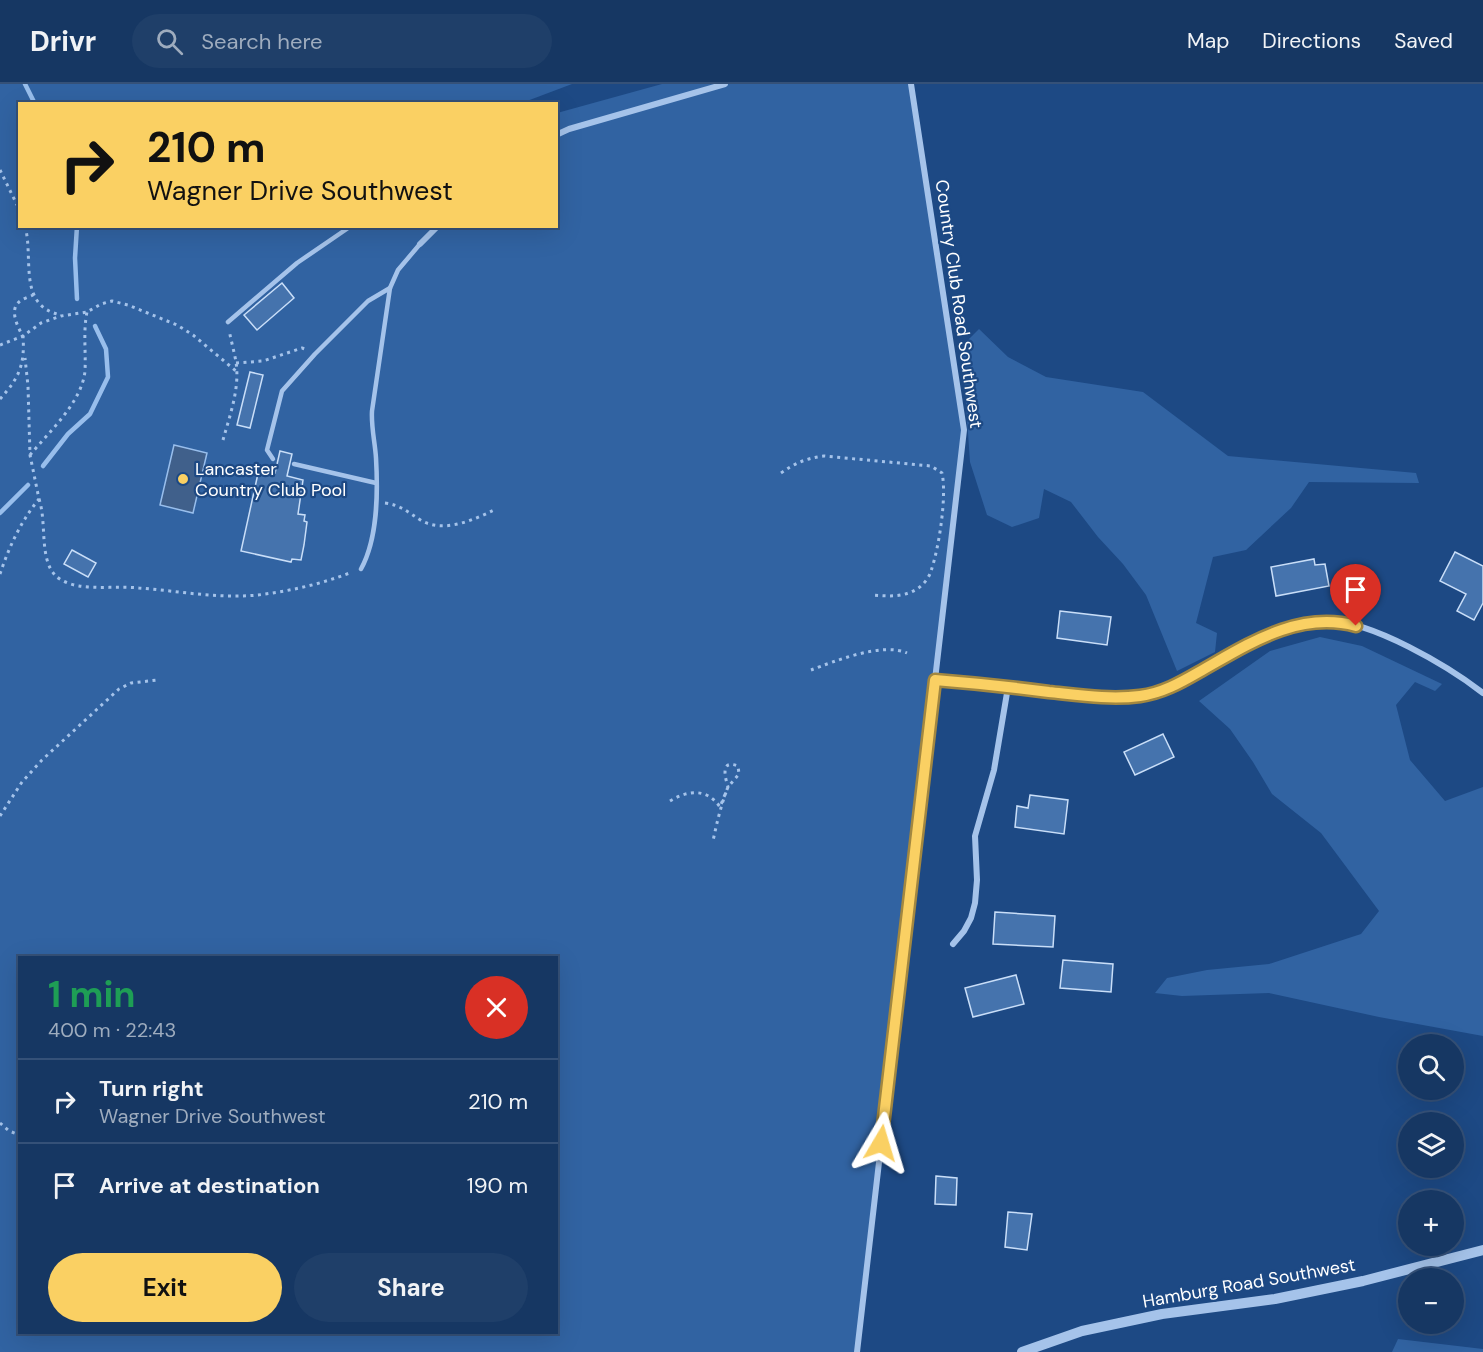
<!DOCTYPE html>
<meta charset="utf-8">
<style>
:root{--surface:#163763;--page:#1f3f69;--text:#f1f3f6;--muted:#9eacbe;--line:#355178;--accent:#fad063}
body{margin:0;font-family:"DM Sans",sans-serif;background:var(--page);color:var(--text);height:100vh;display:flex;flex-direction:column;font-size:22px;white-space:nowrap}
*{box-sizing:border-box;margin:0}
p{font-size:20px;color:var(--muted)}
.icon{flex:none;width:33px;height:33px;fill:none;stroke:currentColor;stroke-width:2;stroke-linecap:round;stroke-linejoin:round}
.map{position:relative;flex:1;overflow:hidden}
.details{position:absolute;left:18px;top:872px;width:540px;height:378px;display:flex;flex-direction:column;background:var(--surface);border-radius:0px;box-shadow:0 6px 24px #0002,0 0 0 2px var(--line)}
.details>*{flex:none}
.banner{position:absolute;left:18px;top:18px;width:540px;height:126px;border-radius:0px;box-shadow:0 6px 24px #0002,0 0 0 2px var(--line);background:#fad063;color:#111;overflow:hidden}
.buttons{position:absolute;left:1398px;top:950px;display:grid;gap:12px}
.buttons a{display:grid;place-items:center;width:66px;height:66px;border-radius:50%;background:var(--surface);box-shadow:0 6px 24px #0002,0 0 0 2px var(--line);font-size:30px}
.pin{position:absolute;display:grid;place-items:center;width:51px;height:51px;color:#fff;margin:-62px -26px;border-radius:50% 50% 50% 0;rotate:-45deg;box-shadow:0 0 6px #0007}
.pin .icon{rotate:45deg}
.me{position:absolute;width:66px;margin:-33px;rotate:7deg;stroke-linejoin:round;filter:drop-shadow(0 0 4px #0008)}
.turn{display:flex;align-items:center;gap:21px;height:126px;padding:0 30px;font-size:27px}
.turn .icon{width:78px;height:78px;stroke-width:2.5}
.turn b{display:block;font-size:42px;line-height:51px}
.round{display:grid;place-items:center;flex:none;width:63px;height:63px;border-radius:32px;background:var(--page)}
.headline{display:flex;align-items:center;justify-content:space-between;height:102px;padding:0 30px}
h1{font-size:36px;font-weight:700;line-height:45px;color:#1e9e55}
.cta{display:flex;gap:12px;margin-top:auto;padding:12px 30px}
.cta a{flex:1;height:69px;border-radius:36px;background:var(--accent);color:#111;font-size:24px;font-weight:700;line-height:69px;text-align:center}
.cta a+a{background:var(--page);color:var(--text)}
ul{padding:0;list-style:none}
li{display:flex;align-items:center;gap:18px;height:84px;padding:0 30px;border-top:2px solid var(--line)}
li div{flex:1}
li b{display:block;font-size:22px}
li em{font-style:normal}
header{display:flex;align-items:center;gap:36px;box-sizing:border-box;height:84px;padding:0 30px;background:var(--surface);border-bottom:2px solid var(--line)}
header strong{font-size:28px}
nav{display:flex;gap:33px;margin-inline-start:auto;font-size:21px}
.search{width:420px;height:54px;background:var(--page);display:flex;align-items:center;gap:15px;box-sizing:border-box;padding:0 21px;border-radius:33px;color:var(--muted);font-size:22px}
.map>svg:first-child{display:block}
.green{fill:#3163a2;fill-rule:evenodd}
.water{fill:#40608b;stroke:#98beec;stroke-width:1.5}
.lines{fill:none;stroke-linecap:round;stroke-linejoin:round}
.stream{stroke:#98beec;stroke-width:4.5}
.building{fill:#4573ad;stroke:#c9def8;stroke-width:1.5}
.path{stroke:#a5c3ea;stroke-width:3;stroke-dasharray:3 4.5;stroke-linecap:butt}
.service{stroke:#a5c3ea;stroke-width:4.5}
.minor{stroke:#a5c3ea;stroke-width:6}
.tertiary{stroke:#a5c3ea;stroke-width:10}
.route-casing{stroke:#a28740;stroke-width:15}
.route{stroke:#fad063;stroke-width:10}
.poi-dot{fill:#fad063;stroke:#1d4984;stroke-width:2}
.labels{text-anchor:middle;stroke-width:4.5;stroke-linejoin:round;paint-order:stroke}
.street-label{font-size:18px;fill:#fff;stroke:#1d4984}
.poi-label{font-size:18px;fill:#fff;stroke:#1d4984;text-anchor:start}
</style>
<header>
<strong>Drivr</strong>
<div class="search"><svg class="icon" aria-label="search" viewBox="0 0 24 24"><circle cx="10" cy="10" r="6"/><path d="M15 15l6 6"/></svg>Search here</div>
<nav><a>Map</a><a>Directions</a><a>Saved</a></nav>
</header>
<div class="map">
<svg width="1483" height="1268" viewBox="0 0 1483 1268">
<rect width="100%" height="100%" fill="#1d4984"/>
<g class="green">
<path d="M0 0H572L519 20H20V142H556L557 29 662 0H911L964 346 857 1268H0ZM20 873H556V1248H20Z"/>
<polygon points="979,245 1008,273 1046,293 1143,308 1228,372 1416,389 1419,399 1309,398 1291,424 1246,466 1213,473 1196,539 1217,549 1215,568 1177,587 1146,511 1123,480 1098,453 1071,418 1044,405 1039,434 1012,443 987,431 970,378 962,262"/>
<polygon points="1320,553 1362,562 1442,600 1435,607 1415,598 1396,621 1410,676 1445,717 1483,703 1483,952 1379,933 1269,909 1182,912 1155,909 1167,894 1207,886 1269,880 1361,850 1379,827 1321,749 1272,710 1253,678 1230,645 1199,617 1270,567"/>
<polygon points="1398,1255 1483,1265 1483,1268 1392,1268"/>
</g>
<polygon class="water" points="174,361 207,369 193,429 160,421"/>
<g class="lines">
<g class="stream">
<polyline points="25,0 35,20"/>
<polyline points="77,215 75,174 77,142"/>
<polyline points="43,382 68,350 90,330 108,293 106,265 95,242"/>
<polyline points="0,429 28,401"/>
</g>
</g>
<g class="building">
<polygon points="282,199 294,214 257,246 244,231"/>
<polygon points="250,288 263,291 250,344 237,341"/>
<polygon points="280,367 292,370 287,392 303,396 298,430 305,431 304,437 307,438 304,461 301,476 292,475 291,478 241,467 259,385 275,389"/>
<polygon points="72,466 96,479 88,493 64,480"/>
<polygon points="1455,468 1483,482 1483,519 1474,536 1457,527 1466,510 1440,497"/>
<polygon points="1314,475 1315,481 1325,480 1329,502 1276,512 1271,483"/>
<polygon points="1060,527 1111,533 1107,561 1057,554"/>
<polygon points="1163,650 1174,673 1135,691 1124,668"/>
<polygon points="1030,711 1068,716 1064,750 1015,743 1017,722 1028,724"/>
<polygon points="995,828 1055,832 1053,863 993,860"/>
<polygon points="1063,876 1113,880 1111,908 1060,904"/>
<polygon points="1016,891 1024,920 973,933 965,904"/>
<polygon points="936,1092 957,1094 956,1121 935,1120"/>
<polygon points="1008,1128 1032,1130 1027,1166 1005,1163"/>
</g>
<g class="lines">
<g class="path">
<polyline points="0,86 20,127"/>
<path d="M25 142C34 175 17 222 61 231"/>
<path d="M0 261 23 252C18 244 9 226 19 218 22 215 29 213 33 211"/>
<polyline points="236,279 263,277 302,264 308,266"/>
<path d="M0 315C19 294 25 281 23 252L41 239 61 232 87 228 101 220 112 217 128 221 177 241 193 251 236 287"/>
<path d="M223 356C230 331 240 304 236 278 234 267 231 256 229 246"/>
<path d="M30 371C49 348 82 318 85 287 86 267 83 248 87 228"/>
<path d="M781 389C795 379 807 374 824 372L931 382 942 389C947 412 939 464 931 487 929 494 923 501 917 505 902 514 887 512 871 511"/>
<path d="M39 415C47 438 39 474 55 491 60 497 72 501 79 502 98 505 120 502 139 504 179 507 218 515 258 511 290 507 322 500 352 488"/>
<path d="M385 419C401 421 409 429 422 437 445 449 473 436 494 426"/>
<path d="M0 490C9 463 21 437 39 415L30 371 28 302 25 274"/>
<path d="M811 586C835 577 882 558 907 569"/>
<path d="M670 717C688 706 707 704 720 723L728 703 739 690 738 682C720 675 725 693 728 703 721 721 717 738 713 757"/>
<polyline points="0,732 22,698 42,676 119,605 131,599 158,596"/>
<polyline points="0,1039 9,1047 20,1051"/>
</g>
<g class="service">
<polyline points="228,238 297,179 351,142"/>
<polyline points="273,375 267,366 282,307 315,270 368,217 390,204"/>
<polyline points="294,380 376,399"/>
<path d="M361 485C378 454 378 409 376 374 375 358 371 343 372 327L390 204 398 186 420 160"/>
</g>
<g class="minor">
<polyline points="556,51 569,45 725,0"/>
<polyline points="420,160 438,142"/>
<path d="M935 596C973 599 1011 603 1049 608 1078 611 1110 616 1139 612 1174 608 1204 585 1234 569 1263 552 1293 537 1328 537 1372 537 1448 582 1483 609"/>
<polyline points="953,860 964,847 971,834 975,819 977,796 975,752 994,686 1008,603"/>
<polyline points="857,1268 964,346 911,0"/>
</g>
<polyline class="tertiary" points="1022,1268 1082,1247 1162,1230 1275,1215 1363,1197 1483,1166"/>
</g>
<g class="lines">
<g class="route-casing">
<path id="route" d="M881 1059 935 596C973 599 1011 603 1049 608 1078 611 1110 616 1140 612 1162 609 1180 599 1199 588 1247 561 1298 526 1356 542"/>
</g>
<use href="#route" class="route"/>
</g>
<circle class="poi-dot" cx="183" cy="395" r="6"/>
<g class="labels">
<g class="street-label">
<text transform="translate(959 220) rotate(82)" y="6">Country Club Road Southwest</text>
<text transform="translate(1249 1199) rotate(-10)" y="6">Hamburg Road Southwest</text>
</g>
<g class="poi-label">
<text x="195" y="391">Lancaster<tspan x="195" dy="21">Country Club Pool</tspan></text>
</g>
</g>
</svg>
<div class="buttons">
<a><svg class="icon" aria-label="search" viewBox="0 0 24 24"><circle cx="10" cy="10" r="6"/><path d="M15 15l6 6"/></svg></a>
<a><svg class="icon" aria-label="layers" viewBox="0 0 24 24"><path d="M12 4l9 5-9 5-9-5zM3 14l9 5 9-5"/></svg></a>
<a>+</a>
<a>−</a>
</div>
<div class="pin" style="left:1356px;top:542px;background:#d93025"><svg class="icon" aria-label="arrive" viewBox="0 0 24 24"><path d="M6 21V4h12l-3 4 3 4H6"/></svg></div>
<svg class="me" style="left:881px;top:1059px" viewBox="-20 -20 40 40"><path d="M0-17L14 15 0 8-14 15z" fill="#fad063" stroke="#fff" stroke-width="4"/></svg>
<div class="banner">
<div class="turn"><svg class="icon" aria-label="right" viewBox="0 0 24 24"><path d="M7 20v-9h11M14 6l5 5-5 5"/></svg><div><b>210 m</b>Wagner Drive Southwest</div></div>
</div>
<section class="details">
<div class="headline"><div><h1>1 min</h1><p>400 m · 22:43</p></div><a class="round" style="background:#d93025;color:#fff"><svg class="icon" aria-label="close" viewBox="0 0 24 24"><path d="M6 6l12 12M18 6L6 18"/></svg></a></div>
<ul>
<li><svg class="icon" aria-label="right" viewBox="0 0 24 24"><path d="M7 20v-9h11M14 6l5 5-5 5"/></svg><div><b>Turn right</b><p>Wagner Drive Southwest</p></div><em>210 m</em></li>
<li><svg class="icon" aria-label="arrive" viewBox="0 0 24 24"><path d="M6 21V4h12l-3 4 3 4H6"/></svg><div><b>Arrive at destination</b></div><em>190 m</em></li>
</ul>
<div class="cta"><a>Exit</a><a>Share</a></div>
</section>
</div>
